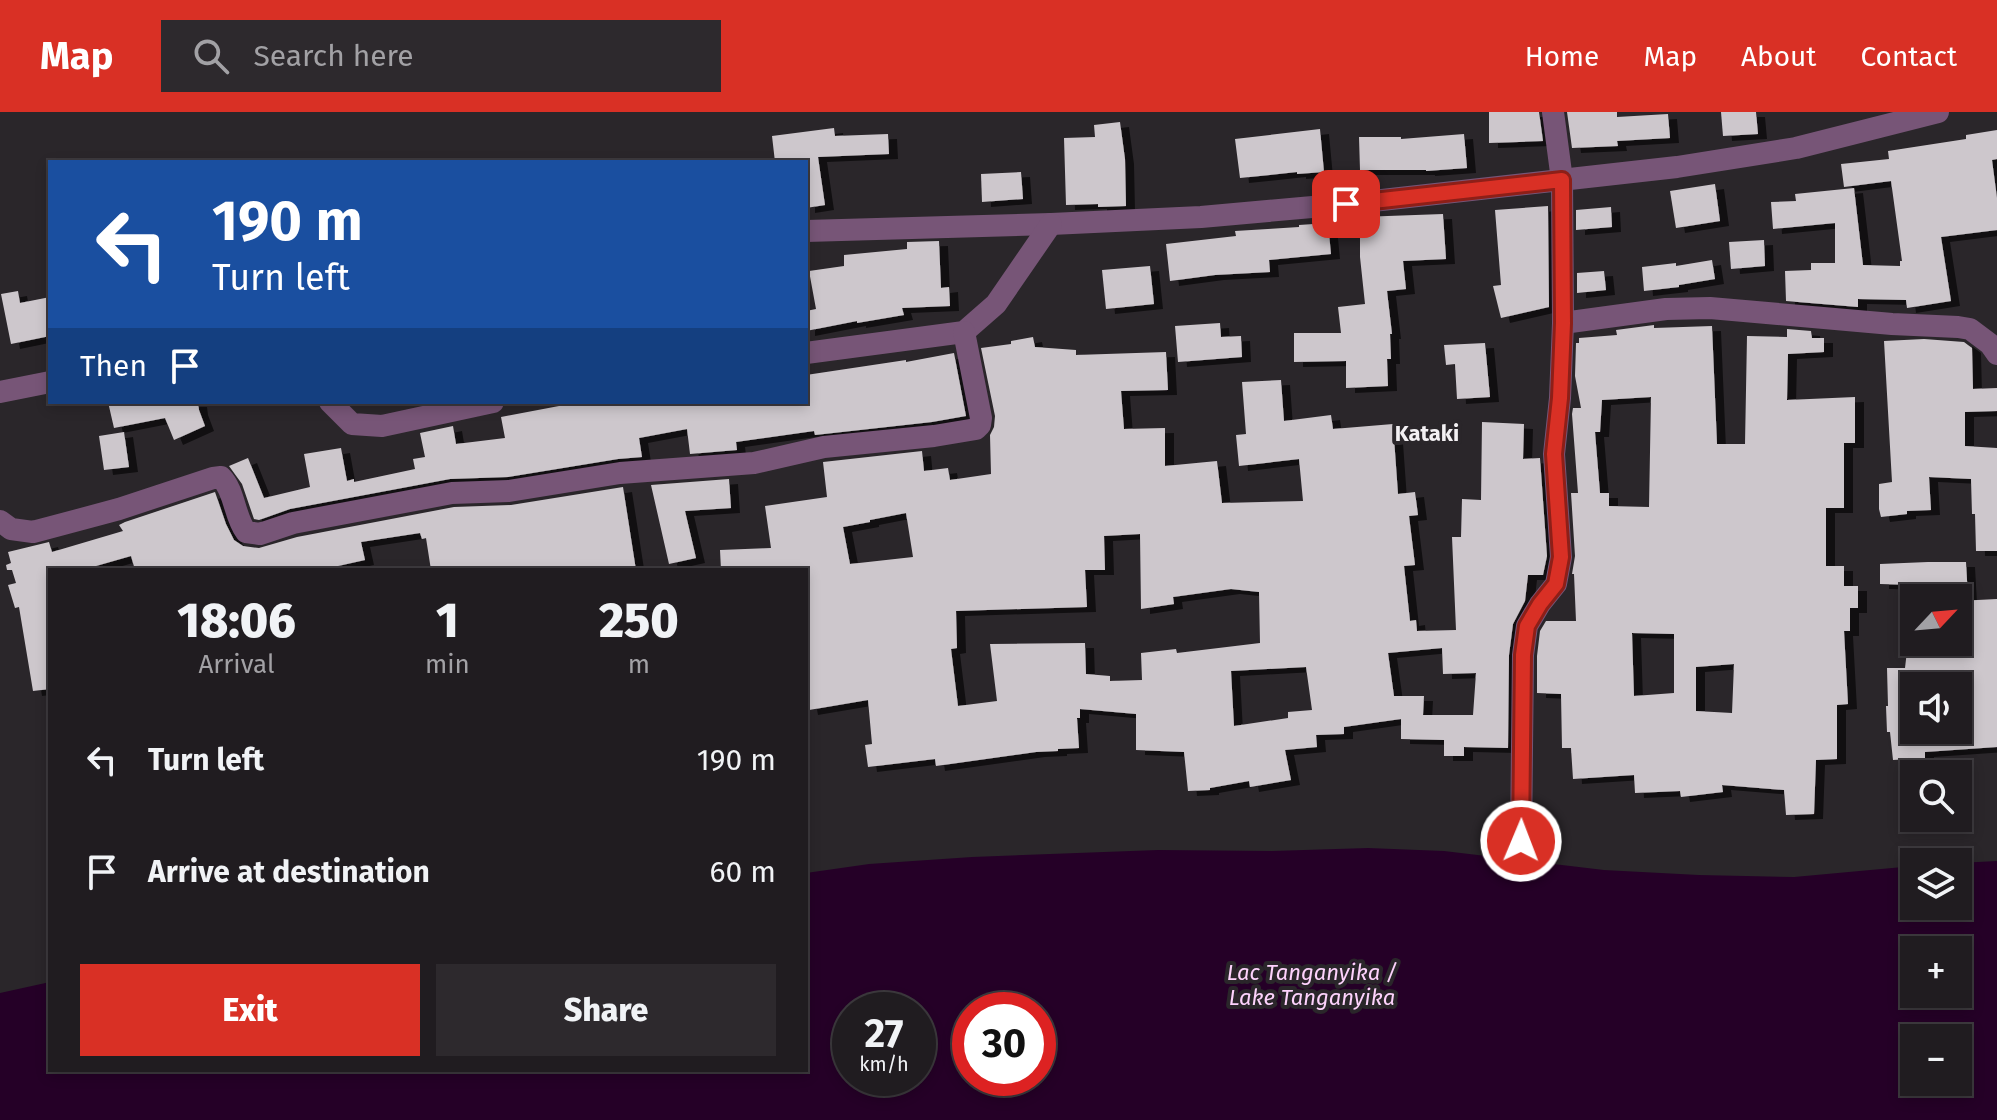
<!DOCTYPE html>
<meta charset="utf-8">
<style>
:root{--surface:#201c20;--page:#2d292d;--text:#f1f3f6;--muted:#a2a1a5;--line:#3d3a3e;--accent:#d93025}
body{margin:0;font-family:"Fira Sans",sans-serif;background:var(--page);color:var(--text);height:100vh;display:flex;flex-direction:column;font-size:30px;white-space:nowrap}
*{box-sizing:border-box;margin:0}
p{font-size:26px;color:var(--muted)}
.icon{flex:none;width:44px;height:44px;fill:none;stroke:currentColor;stroke-width:2;stroke-linecap:round;stroke-linejoin:round}
.map{position:relative;flex:1;overflow:hidden}
.sheet{position:absolute;left:48px;top:456px;width:760px;height:504px;display:flex;flex-direction:column;background:var(--surface);border-radius:0px;box-shadow:0 4px 12px #0003,0 0 0 2px var(--line)}
.sheet>*{flex:none}
.hud{position:absolute;left:48px;top:48px;width:760px;height:244px;border-radius:0px;box-shadow:0 4px 12px #0003,0 0 0 2px var(--line);background:#1a4fa0;color:#fff;overflow:hidden}
.needle{width:52px;rotate:64deg}
.controls{position:absolute;left:1900px;top:472px;display:grid;gap:16px}
.controls a{display:grid;place-items:center;width:72px;height:72px;border-radius:0px;background:var(--surface);box-shadow:0 4px 12px #0003,0 0 0 2px var(--line);font-size:40px}
.speed{position:absolute;left:832px;top:880px;display:flex;gap:16px;font-size:40px;font-weight:700;text-align:center}
.speed>*{display:grid;place-content:center;width:104px;height:104px;border-radius:50%;background:var(--surface);box-shadow:0 4px 12px #0003,0 0 0 2px var(--line);line-height:1}
.speed small{font-size:20px;font-weight:400}
.speed .limit{border:12px solid #d22;background:#fff;color:#111}
.pin{position:absolute;display:grid;place-items:center;width:68px;height:68px;color:#fff;margin:-34px;border-radius:16px;box-shadow:0 4px 12px #0006}
.me{position:absolute;width:88px;margin:-44px;rotate:1deg;stroke-linejoin:round;filter:drop-shadow(0 0 6px #0008)}
.turn{display:flex;align-items:center;gap:28px;height:168px;padding:0 32px;font-size:36px}
.turn .icon{width:104px;height:104px;stroke-width:2.5}
.turn b{display:block;font-size:56px;line-height:68px}
.then{display:flex;align-items:center;height:76px;padding:0 32px;background:#0003;gap:16px;font-size:30px}
.eta{display:flex;justify-content:space-evenly;align-items:center;height:136px;text-align:center}
.eta b{font-size:48px;font-weight:800;line-height:56px}
.action{display:flex;gap:16px;margin-top:auto;padding:16px 32px}
.action a{flex:1;height:92px;border-radius:0px;background:var(--accent);color:#fff;font-size:32px;font-weight:800;line-height:92px;text-align:center}
.action a+a{background:var(--page);color:var(--text)}
ul{padding:0;list-style:none}
li{display:flex;align-items:center;gap:24px;height:112px;padding:0 32px}
li div{flex:1}
li b{display:block;font-size:30px}
li em{font-style:normal}
header{display:flex;align-items:center;gap:48px;box-sizing:border-box;height:112px;padding:0 40px;background:var(--accent);color:#fff}
header strong{font-size:38px}
nav{display:flex;gap:44px;margin-inline-start:auto;font-size:28px}
.search{width:560px;height:72px;background:var(--page);display:flex;align-items:center;gap:20px;box-sizing:border-box;padding:0 28px;border-radius:0px;color:var(--muted);font-size:30px}
.map>svg:first-child{display:block}
.water{fill:#250027;fill-rule:evenodd}
.building{fill:#cdc7cc;fill-rule:evenodd;filter:url(#shadow)}
.lines{fill:none;stroke-linecap:round;stroke-linejoin:round}
.minor{stroke:#757;stroke-width:22}
.route-casing{stroke:#8d1f18;stroke-width:20}
.route{stroke:#d93025;stroke-width:14}
.labels{text-anchor:middle;stroke-width:8;stroke-linejoin:round;paint-order:stroke}
.neighbourhood-label{font-size:22px;font-weight:bold;fill:#f3f0f3;stroke:#2a262a}
.water-label{font-size:22px;font-style:italic;fill:#fdd2fc;stroke:#2a262a}
</style>
<header>
<strong>Map</strong>
<div class="search"><svg class="icon" aria-label="search" viewBox="0 0 24 24"><circle cx="10" cy="10" r="6"/><path d="M15 15l6 6"/></svg>Search here</div>
<nav><a>Home</a><a>Map</a><a>About</a><a>Contact</a></nav>
</header>
<div class="map">
<svg width="1997" height="1008" viewBox="0 0 1997 1008">
<defs>
<filter id="shadow"><feDropShadow dx="9" dy="5" stdDeviation="0" flood-color="#0009"/></filter>
</defs>
<rect width="100%" height="100%" fill="#2a262a"/>
<path class="water" d="M1368 736 1444 739 1604 758 1699 763 1794 765 1914 754V794H1958V751L1997 749V1008H0V881L50 870V958H806V761L869 752 972 745 1158 738 1272 739ZM1958 838V882H1914V838ZM918 898V966H850V898ZM970 898H1038V966H970ZM1958 926V970H1914V926Z"/>
<g class="building">
<polygon points="1489,0 1539,0 1543,29 1489,31"/>
<polygon points="1567,0 1617,0 1617,5 1668,2 1670,26 1617,29 1618,34 1572,36"/>
<polygon points="1721,0 1756,0 1758,22 1723,24"/>
<polygon points="1120,10 1125,47 1126,94 1098,95 1098,92 1066,93 1064,26 1095,25 1094,13"/>
<polygon points="834,16 835,24 888,22 889,42 818,45 825,93 806,96 806,50 775,50 772,24"/>
<polygon points="1320,17 1324,60 1297,62 1297,60 1240,66 1235,27"/>
<polygon points="1997,18 1997,47 1992,48 1997,86 1997,118 1941,125 1951,189 1907,196 1906,188 1858,187 1858,195 1786,189 1785,159 1811,158 1811,151 1835,151 1835,111 1773,117 1771,90 1796,89 1795,82 1854,76 1863,153 1900,154 1900,149 1902,149 1891,69 1844,75 1841,52 1889,47 1888,39 1966,27 1966,23"/>
<polygon points="1464,22 1467,56 1426,59 1426,58 1360,58 1359,25 1401,25 1401,27"/>
<polygon points="1021,60 1023,87 982,90 981,62"/>
<polygon points="1715,72 1720,109 1676,116 1670,79"/>
<polygon points="1548,94 1549,195 1501,206 1493,174 1501,173 1495,98"/>
<polygon points="1611,95 1612,115 1576,118 1576,98"/>
<polygon points="1443,102 1446,147 1403,149 1406,177 1387,179 1392,222 1390,222 1391,247 1387,247 1388,274 1346,276 1346,249 1294,250 1294,221 1341,221 1338,195 1365,192 1360,145 1360,105"/>
<polygon points="1328,111 1331,142 1269,148 1270,160 1215,163 1170,169 1166,132 1236,124 1235,119 1299,115 1299,113"/>
<polygon points="1764,128 1765,154 1731,157 1729,130"/>
<polygon points="939,129 941,176 949,175 950,194 902,196 904,203 857,211 857,209 806,219 806,199 816,197 809,159 844,154 844,143 907,137 907,130"/>
<polygon points="1712,148 1715,167 1679,173 1679,175 1644,179 1642,155 1676,151 1676,154"/>
<polygon points="1150,154 1154,192 1106,197 1102,158"/>
<polygon points="1604,159 1606,178 1577,181 1577,161"/>
<polygon points="18,179 20,191 50,185 50,224 11,232 1,182"/>
<polygon points="1220,211 1221,225 1241,224 1242,245 1178,250 1175,214"/>
<path d="M1654 213V216L1712 214 1717 332H1745L1747 224 1787 225V217L1811 219 1812 226H1824V240L1788 242 1787 288 1855 285V331H1844V396H1826V454H1844V474H1858V496H1850V519H1844L1848 592 1837 593V647L1816 648 1814 702 1786 703 1784 678 1722 673 1723 680 1681 685 1680 679 1635 681 1634 663 1573 667 1571 636H1562L1561 582 1537 581V544L1540 519 1546 509H1576L1574 462H1572L1575 444 1571 381H1578L1572 302 1573 296H1581L1575 264 1576 231H1579V226L1617 223 1616 218ZM1651 285 1649 395 1609 394V381H1600L1595 320H1600L1602 288ZM1632 521 1674 522V581L1634 584ZM1734 552 1732 601 1696 599V555Z"/>
<path d="M1033 225 1035 235 1076 238V243L1166 240 1168 278 1121 279 1124 317 1165 316V354L1217 349 1222 391 1303 389 1299 347 1239 354 1236 323 1246 322 1242 270 1281 268 1284 309 1331 303 1333 317 1393 312 1398 382 1415 380 1418 403 1409 404 1415 453 1404 454 1410 509 1416 508 1417 519 1456 518 1452 425H1461L1462 387 1481 388 1482 310 1524 312 1523 347 1540 346 1547 444 1543 463H1528L1525 489 1513 512 1509 543 1508 636 1464 635V644H1444V628L1401 627V607L1344 615V622L1316 623 1317 635 1285 638 1291 668 1250 675 1249 669 1210 676V678L1188 679 1184 640 1136 638V602L1080 597V606H1077L1079 636 1058 637V639L1036 640 936 654 935 647 868 655 865 633 872 632 868 588 809 598 806 582V566H810L806 543V455L781 458H721L720 438 771 436 765 394 827 385 823 350 922 339 924 359 948 356 950 368 991 362 990 323 994 315 995 304 981 236 1011 232V229ZM906 401 913 445 850 452 843 415 870 410V408ZM1140 422 1141 497 1174 492 1173 485 1231 477 1259 480 1260 531 1177 541 1176 537 1141 541 1142 568 1110 569V564L1086 562 1085 531 990 532 997 589 958 594 951 537 957 536 956 499 1087 495 1085 458H1105L1104 424ZM1442 536 1443 562 1476 561 1473 603H1423L1424 584H1394L1388 541ZM1306 555 1312 598 1288 600V606L1234 614 1231 559Z"/>
<polygon points="1924,227 1964,230 1972,236 1973,277 1997,276 1997,299 1965,300 1965,334 1997,336 1997,439 1976,439 1975,402 1972,402 1971,367 1929,365 1931,398 1907,399 1907,402 1881,405 1879,397 1879,372 1892,370 1884,229"/>
<polygon points="1485,231 1490,285 1457,287 1455,252 1446,253 1444,233"/>
<polygon points="954,241 966,304 932,310 815,323 814,319 736,330 737,338 690,342 687,317 639,326 642,345 618,347 508,365 450,367 290,397 259,408 254,407 242,372 229,354 248,346 264,386 310,375 304,342 341,336 347,369 354,367 354,370 415,357 413,347 425,345 420,321 453,314 456,332 505,326 501,305 559,294 559,290 806,290 806,263 906,248 906,250"/>
<polygon points="108,290 198,290 199,298 205,314 174,328 165,306 114,316"/>
<polygon points="124,320 129,355 104,358 99,324"/>
<polygon points="729,367 731,396 685,399 696,446 669,452 651,373"/>
<polygon points="623,375 636,458 431,458 426,426 422,427 420,421 361,430 365,448 320,458 135,458 131,444 82,458 50,458 50,577 33,579 19,495 15,496 8,473 16,471 12,458 7,458 6,453 11,451 8,440 49,430 52,440 123,419 119,413 125,410 215,380 226,412 234,428 243,434 259,436 297,425 454,395 511,393"/>
<polygon points="1928,450 1966,450 1968,486 1912,486 1914,473 1880,472 1880,452"/>
<path d="M1997 487V635L1925 640V646L1893 648 1890 620H1887L1886 594H1888L1887 556H1905L1908 530H1958V489ZM1914 574H1958V618H1914Z"/>
</g>
<g class="lines">
<g class="minor">
<polyline points="806,119 1051,112 1201,105 1346,92 1677,55 1796,36 1938,0"/>
<polyline points="1563,211 1666,197 1710,196 1892,212 1958,215 1970,217 1990,232 1997,242"/>
<polyline points="806,241 964,220 996,192 1051,112"/>
<polyline points="0,280 50,270"/>
<polyline points="330,290 352,312 382,314 493,290"/>
<path d="M0 409 11 417 33 420 119 397 213 366 221 365C235 379 234 404 246 420L260 422 293 411 452 381 509 379 620 361 754 351 824 335 934 324 976 317 980 313 981 306 964 220"/>
<polyline points="1521,729 1523,543 1527,514 1540,492 1556,472 1561,445 1554,342 1560,286 1563,211 1562,68 1553,0"/>
</g>
</g>
<g class="lines">
<g class="route-casing">
<polyline id="route" points="1346,92 1562,68 1563,211 1560,286 1554,342 1561,445 1556,472 1540,492 1527,514 1523,543 1521,729"/>
</g>
<use href="#route" class="route"/>
</g>
<g class="labels">
<g class="neighbourhood-label">
<text x="1427" y="329">Kataki</text>
</g>
<g class="water-label">
<text x="1312" y="868">Lac Tanganyika /<tspan x="1312" dy="25">Lake Tanganyika</tspan></text>
</g>
</g>
</svg>
<div class="controls">
<a><svg class="needle" viewBox="-14 -14 28 28"><path d="M0-13l5 13h-10z" fill="#e53935"/><path d="M0 13l5-13h-10z" fill="#a2a1a5"/></svg></a>
<a><svg class="icon" aria-label="sound" viewBox="0 0 24 24"><path d="M4 9h4l5-4v14l-5-4H4zM17 9q2 3 0 6"/></svg></a>
<a><svg class="icon" aria-label="search" viewBox="0 0 24 24"><circle cx="10" cy="10" r="6"/><path d="M15 15l6 6"/></svg></a>
<a><svg class="icon" aria-label="layers" viewBox="0 0 24 24"><path d="M12 4l9 5-9 5-9-5zM3 14l9 5 9-5"/></svg></a>
<a>+</a>
<a>−</a>
</div>
<div class="speed"><div>27<small>km/h</small></div><div class="limit">30</div></div>
<div class="pin" style="left:1346px;top:92px;background:#d93025"><svg class="icon" aria-label="arrive" viewBox="0 0 24 24"><path d="M6 21V4h12l-3 4 3 4H6"/></svg></div>
<svg class="me" style="left:1521px;top:729px" viewBox="-20 -20 40 40"><circle r="17" fill="#d93025" stroke="#fff" stroke-width="3"/><path d="M0-11L8 9 0 5-8 9z" fill="#fff"/></svg>
<div class="hud">
<div class="turn"><svg class="icon" aria-label="left" viewBox="0 0 24 24"><path d="M17 20v-9H6M10 6l-5 5 5 5"/></svg><div><b>190 m</b>Turn left</div></div>
<div class="then">Then<svg class="icon" aria-label="arrive" viewBox="0 0 24 24"><path d="M6 21V4h12l-3 4 3 4H6"/></svg></div>
</div>
<section class="sheet">
<div class="eta">
<div><b>18:06</b><p>Arrival</p></div>
<div><b>1</b><p>min</p></div>
<div><b>250</b><p>m</p></div>
</div>
<ul>
<li><svg class="icon" aria-label="left" viewBox="0 0 24 24"><path d="M17 20v-9H6M10 6l-5 5 5 5"/></svg><div><b>Turn left</b></div><em>190 m</em></li>
<li><svg class="icon" aria-label="arrive" viewBox="0 0 24 24"><path d="M6 21V4h12l-3 4 3 4H6"/></svg><div><b>Arrive at destination</b></div><em>60 m</em></li>
</ul>
<div class="action"><a>Exit</a><a>Share</a></div>
</section>
</div>
